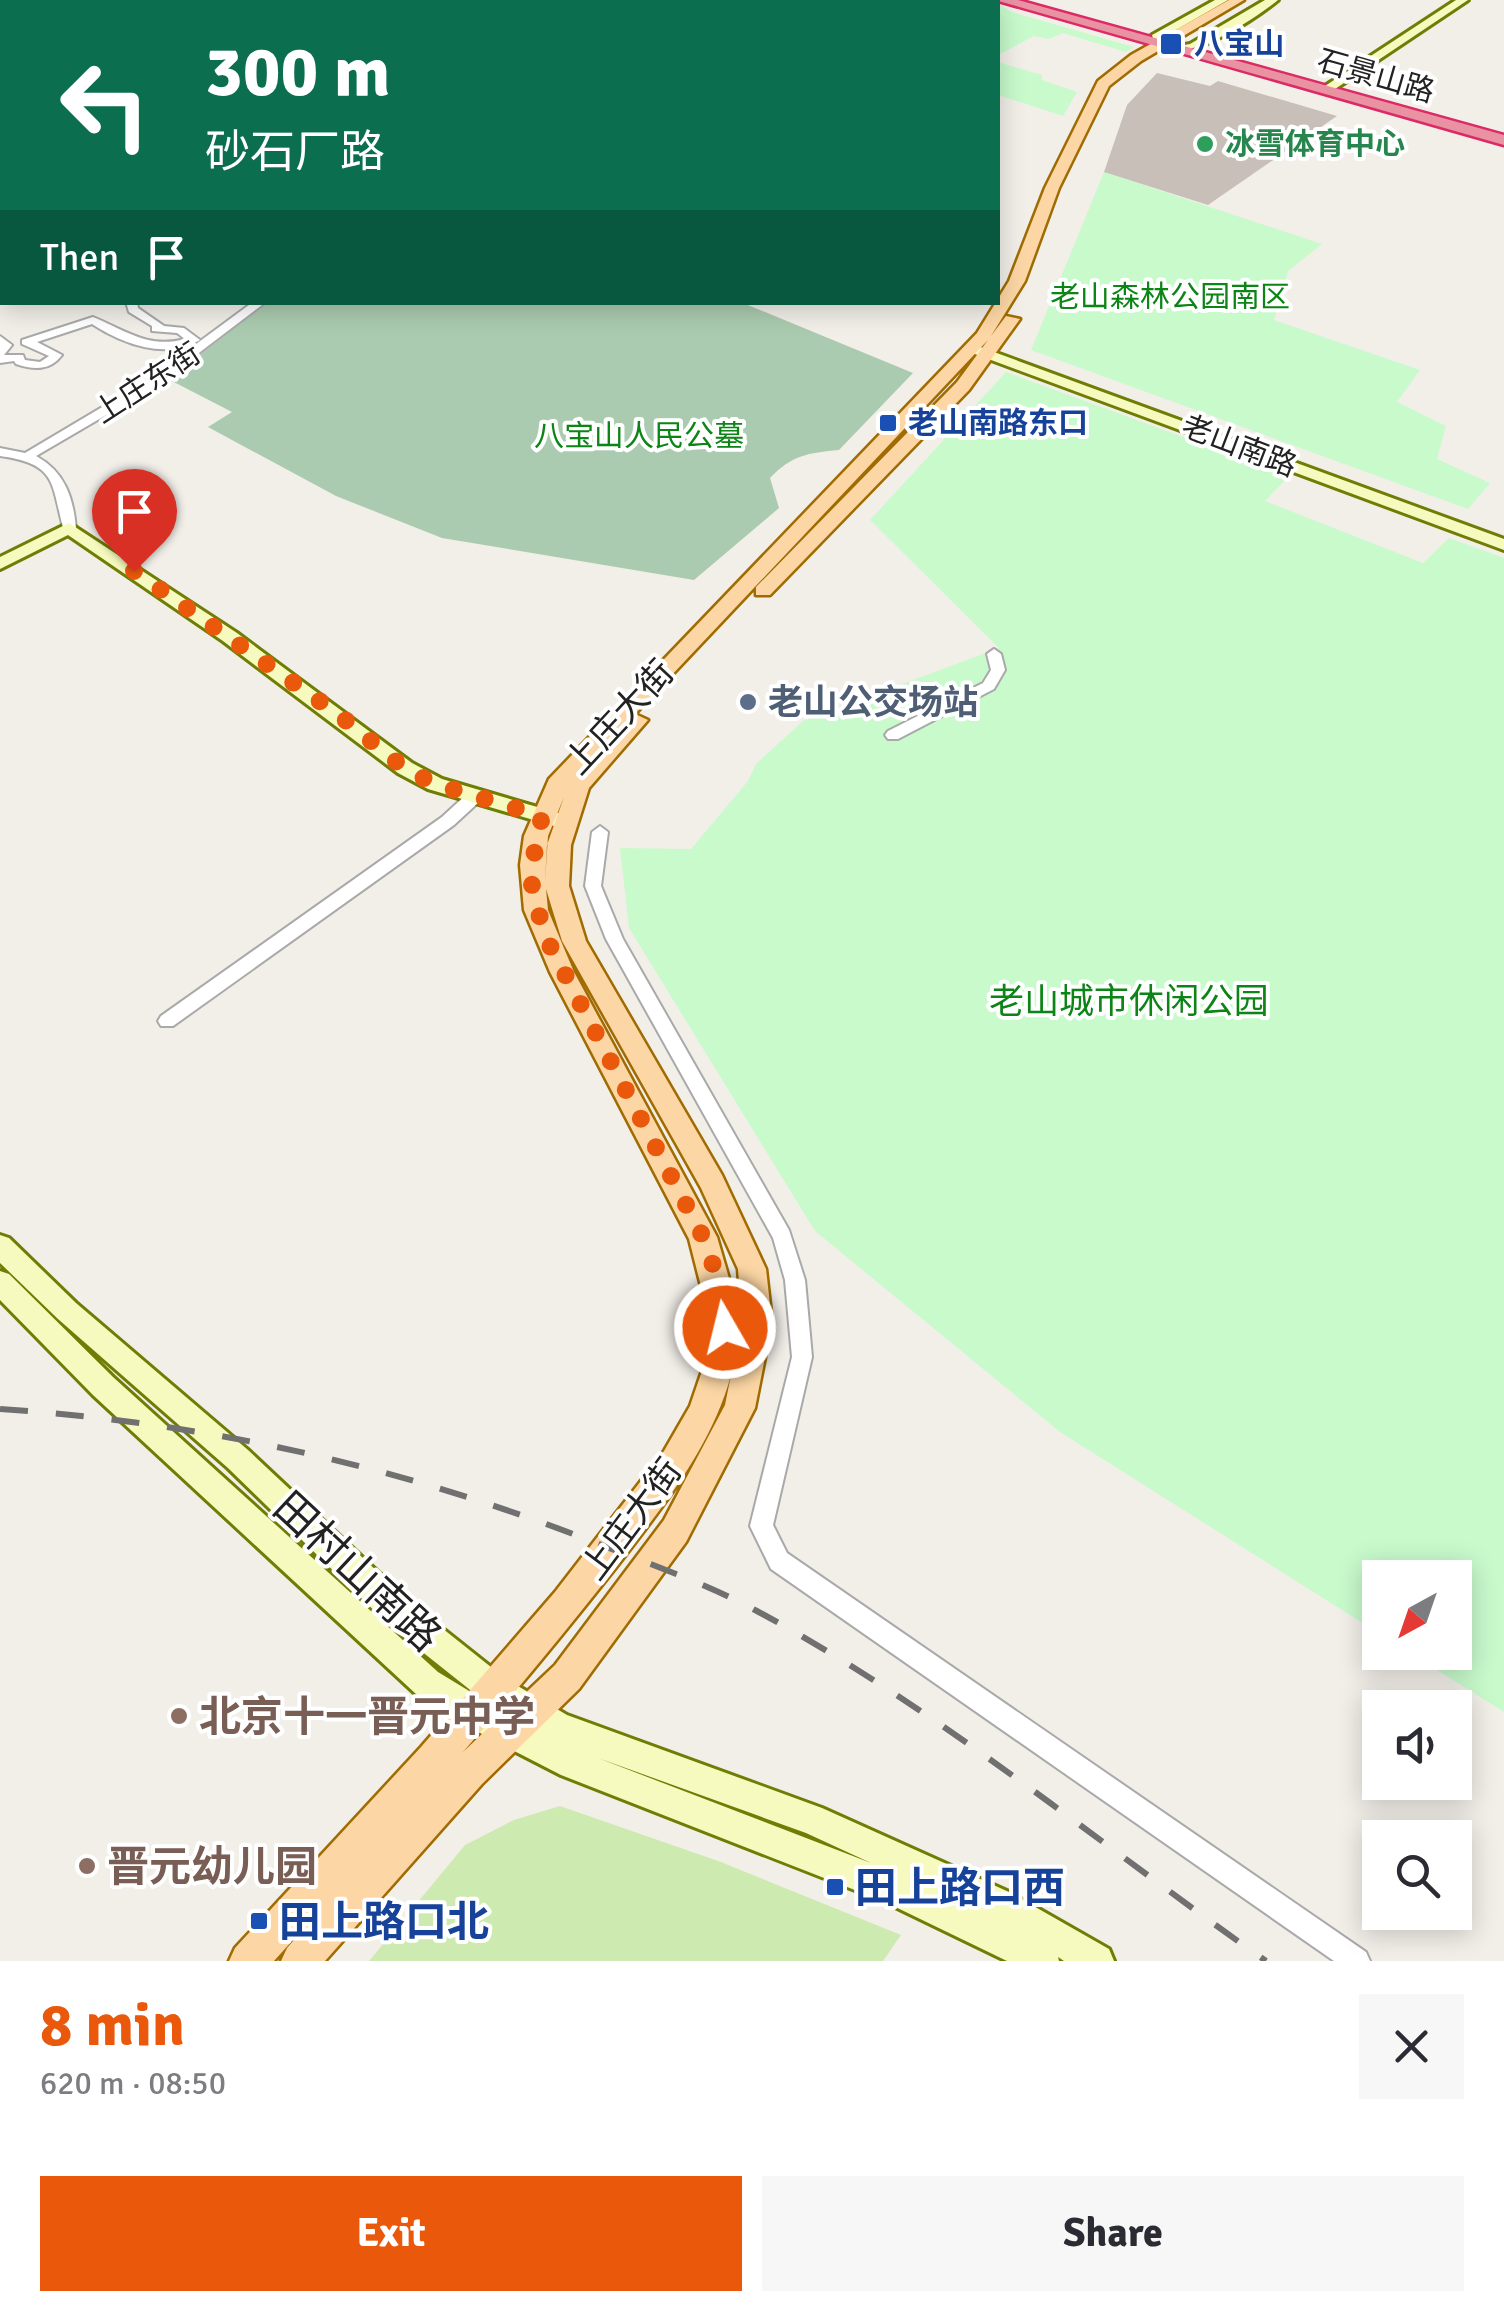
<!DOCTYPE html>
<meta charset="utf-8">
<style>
:root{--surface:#fff;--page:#f7f7f7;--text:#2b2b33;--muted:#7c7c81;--accent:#ea580c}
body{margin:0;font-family:Signika,"Noto Sans SC",sans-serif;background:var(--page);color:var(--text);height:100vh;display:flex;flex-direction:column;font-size:38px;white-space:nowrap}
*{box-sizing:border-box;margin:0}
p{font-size:32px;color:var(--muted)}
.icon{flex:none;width:55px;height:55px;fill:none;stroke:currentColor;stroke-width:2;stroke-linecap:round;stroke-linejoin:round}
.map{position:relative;height:1961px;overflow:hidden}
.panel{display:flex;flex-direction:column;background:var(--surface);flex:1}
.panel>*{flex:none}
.guide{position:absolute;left:0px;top:0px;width:1000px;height:305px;box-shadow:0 5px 25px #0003;background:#0b6e4f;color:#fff;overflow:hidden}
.needle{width:65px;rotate:220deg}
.buttons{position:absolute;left:1362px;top:1560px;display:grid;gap:20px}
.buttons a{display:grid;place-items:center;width:110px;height:110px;border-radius:0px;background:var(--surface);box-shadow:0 5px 25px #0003;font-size:50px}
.pin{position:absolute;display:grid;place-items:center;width:85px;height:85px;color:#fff;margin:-102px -42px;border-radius:50% 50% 50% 0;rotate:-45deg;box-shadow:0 0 10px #0007}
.pin .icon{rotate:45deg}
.me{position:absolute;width:110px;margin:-55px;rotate:352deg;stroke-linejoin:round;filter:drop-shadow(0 0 8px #0008)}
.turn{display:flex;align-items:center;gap:35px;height:210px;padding:0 40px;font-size:45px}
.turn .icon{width:130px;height:130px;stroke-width:2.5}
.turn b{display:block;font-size:70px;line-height:85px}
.then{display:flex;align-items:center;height:95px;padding:0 40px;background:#0003;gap:20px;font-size:38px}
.round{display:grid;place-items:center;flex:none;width:105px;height:105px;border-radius:0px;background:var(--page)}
.head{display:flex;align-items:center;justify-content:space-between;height:170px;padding:0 40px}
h1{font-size:60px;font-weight:800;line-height:75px;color:var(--accent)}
.primary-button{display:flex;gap:20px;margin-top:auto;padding:20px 40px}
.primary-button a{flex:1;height:115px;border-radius:0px;background:var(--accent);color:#fff;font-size:40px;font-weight:800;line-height:115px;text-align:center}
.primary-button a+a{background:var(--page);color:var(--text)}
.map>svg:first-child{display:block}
.grass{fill:#cdebb0}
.cemetery{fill:#aacbaf}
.park{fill:#c8facc}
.building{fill:#c7bfb8}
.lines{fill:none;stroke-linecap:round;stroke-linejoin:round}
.street-casing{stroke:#a9a9a9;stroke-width:4}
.secondary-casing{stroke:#707d05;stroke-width:6}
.primary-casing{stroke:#a06b00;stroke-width:5}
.highway-casing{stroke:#dc2a67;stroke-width:5}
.street{fill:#fff;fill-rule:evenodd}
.secondary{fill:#f7fabf;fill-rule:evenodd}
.primary{fill:#fcd6a4;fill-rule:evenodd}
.highway{fill:#e892a2;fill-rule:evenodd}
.rail{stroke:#707070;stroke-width:6;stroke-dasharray:28 28;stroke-linecap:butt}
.route{stroke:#ea580c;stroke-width:18;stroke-dasharray:0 32.4}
.transit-dot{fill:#1a4fb4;stroke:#fff;stroke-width:4}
.leisure-dot{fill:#2e9e5b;stroke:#fff;stroke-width:4}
.service-dot{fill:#5c6f8a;stroke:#fff;stroke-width:4}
.education-dot{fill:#8d6e63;stroke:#fff;stroke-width:4}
.labels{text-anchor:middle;stroke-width:8;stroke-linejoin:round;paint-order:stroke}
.far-transit-label{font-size:30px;font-weight:bold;fill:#164399;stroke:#fff;text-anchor:start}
.far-street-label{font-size:30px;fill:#222;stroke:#fff}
.far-leisure-label{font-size:30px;font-weight:bold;fill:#27864d;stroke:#fff;text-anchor:start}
.far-park-label{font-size:30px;fill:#0c8416;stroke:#fff}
.service-label{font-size:35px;font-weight:bold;fill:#4e5e75;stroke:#fff;text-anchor:start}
.street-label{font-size:35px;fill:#222;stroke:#fff}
.park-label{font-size:35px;fill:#0c8416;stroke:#fff}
.near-street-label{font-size:42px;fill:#222;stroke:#fff}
.near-education-label{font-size:42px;font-weight:bold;fill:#785e54;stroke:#fff;text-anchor:start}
.near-transit-label{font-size:42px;font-weight:bold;fill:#164399;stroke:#fff;text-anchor:start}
</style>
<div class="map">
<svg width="1504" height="1961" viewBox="0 0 1504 1961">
<rect width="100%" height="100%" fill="#f2efe9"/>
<polygon class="grass" points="560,1806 721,1862 901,1935 883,1961 369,1961 465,1845 514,1820"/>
<path class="cemetery" d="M268 302 743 303 913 373 839 450C808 453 792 455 770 478L779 508 694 580 442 538 336 496 208 427 232 412 168 379Z"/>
<g class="park">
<polygon points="906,0 992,0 1012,12 1134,47 1126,52 1063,33 1049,39 1034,36 998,55 998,2 901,2"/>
<polygon points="998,62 1042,75 1042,80 1077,92 1063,116 998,95"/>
<polygon points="1104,172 1322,244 1288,271 1274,320 1420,370 1397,402 1446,426 1437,459 1490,483 1468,509 1031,350"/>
<polygon points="1006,372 1289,476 1265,501 1423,563 1449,538 1504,558 1504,1712 1410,1653 1455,1652 1455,1578 1380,1578 1380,1634 1060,1432 815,1231 629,928 620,848 691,849 748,781 756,764 803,721 999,648 870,520"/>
</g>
<polygon class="building" points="1157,73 1210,86 1218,81 1337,116 1208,205 1104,172 1127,105"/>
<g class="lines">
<g class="street-casing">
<g id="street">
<polygon points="221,0 245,0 247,2 219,2"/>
<polygon points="0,22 2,23 2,27 0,28"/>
<polygon points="2,62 2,68 0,69 0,63"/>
<path d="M126 302H137L138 308 164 326 184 328 200 340C165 360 123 344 92 324L37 342 62 355C50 371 34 370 16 364L14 361 0 363V336L12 345 4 355H23L25 360 40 362 49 356 22 344V340L93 317C125 330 148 349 185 339L177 333 152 331V326L129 312Z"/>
<path d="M253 302H266L154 387 36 456C65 472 73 497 76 528L74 531H64C51 485 59 464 0 456V448L25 453 146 381Z"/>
<polygon points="994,649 1001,654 1005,670 994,689 898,739 888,739 885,735 888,731 983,683 991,670 987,654"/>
<polygon points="474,792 482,797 480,801 454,825 173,1026 161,1026 158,1021 161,1016 442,817 468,793"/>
<polygon points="600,826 608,832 601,886 623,939 789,1230 805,1280 812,1357 773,1525 787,1553 1366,1952 1370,1961 1334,1961 771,1569 750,1526 792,1357 785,1280 773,1238 606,939 585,886 592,832"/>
</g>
</g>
<g class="secondary-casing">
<g id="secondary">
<polygon points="1215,0 1228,0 1162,38 1163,46 1155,46 1152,35"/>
<path d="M1265 0H1278C1256 18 1193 60 1167 48L1190 44Z"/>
<polygon points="1456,0 1468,0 1335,89 1325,86"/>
<polygon points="972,344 1504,539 1504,550 967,351 967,345"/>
<polygon points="69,523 237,633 412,763 442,779 568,816 571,821 568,826 561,828 428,789 398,773 223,641 68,535 0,569 0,557"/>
<path d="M0 1235 9 1238 76 1303 248 1450 413 1605 506 1679 567 1715 822 1808 1009 1892 1109 1949 1114 1961H1064L1058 1957 1059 1961H1007L883 1901 561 1775 487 1737 416 1694 93 1395 0 1300V1271L9 1274 113 1377 438 1672 479 1697 391 1627 228 1468 58 1319 0 1263ZM598 1758 806 1833 871 1863Z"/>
</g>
</g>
<g class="primary-casing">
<path id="primary" d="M1229 0H1244L1141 61 1109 86 1059 188 1025 281 991 336 1006 316 1020 319 969 390 770 595H756V587L957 382 988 340 635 714 648 720 589 788 571 845 569 886 586 941 722 1175 766 1269 772 1322 755 1408 686 1542 579 1689 482 1784 325 1961H281L287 1948 319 1911 274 1961H229L235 1948 421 1747 555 1592 664 1451 690 1406 705 1362 708 1314 689 1239 550 972 524 910 520 865 524 836 549 779 977 333 1009 281 1045 188 1098 81 1131 55ZM564 797 547 845 545 882 548 836ZM546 889 562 941 701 1188 738 1269 742 1322 738 1344 735 1299 717 1237 574 972 548 910ZM731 1375 725 1405 664 1520 555 1665 463 1752C515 1693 565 1632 614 1570 660 1510 711 1449 731 1375Z"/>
</g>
<g class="highway-casing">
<polygon id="highway" points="995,0 1018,0 1504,135 1504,145"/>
</g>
<use href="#street" class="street"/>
<use href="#secondary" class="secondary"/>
<use href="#primary" class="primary"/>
<use href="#highway" class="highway"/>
<path class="rail" d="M0 1409C211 1423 412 1469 609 1548 658 1567 709 1585 755 1610 936 1707 1098 1843 1266 1961"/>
</g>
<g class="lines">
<polyline class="route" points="134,571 338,714 404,768 435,784 542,816 532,865 532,890 546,938 703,1237 718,1279 725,1328"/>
</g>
<g class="transit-dot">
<rect x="1159" y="32" width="24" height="24" rx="5"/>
<rect x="878" y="413" width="20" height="20" rx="5"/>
<rect x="825" y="1877" width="20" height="20" rx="5"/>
<rect x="249" y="1911" width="20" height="20" rx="5"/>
</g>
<circle class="leisure-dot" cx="1205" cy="144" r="10"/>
<circle class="service-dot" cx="748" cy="702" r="10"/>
<g class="education-dot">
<circle cx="179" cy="1716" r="10"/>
<circle cx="87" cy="1866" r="10"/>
</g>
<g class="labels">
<g class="far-transit-label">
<text x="1194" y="54">八宝山</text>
<text x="908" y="433">老山南路东口</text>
</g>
<g class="far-street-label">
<text transform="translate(1376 76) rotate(16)" y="10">石景山路</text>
<text transform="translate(147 383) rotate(-33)" y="10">上庄东街</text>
<text transform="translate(1239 446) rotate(21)" y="10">老山南路</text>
</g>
<g class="far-leisure-label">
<text x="1225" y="154">冰雪体育中心</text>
</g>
<g class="far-park-label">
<text x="1170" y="307">老山森林公园南区</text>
<text x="639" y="446">八宝山人民公墓</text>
</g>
<g class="service-label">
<text x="768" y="714">老山公交场站</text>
</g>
<g class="street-label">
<text transform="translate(619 717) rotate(-47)" y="12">上庄大街</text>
<text transform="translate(631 1519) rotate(-53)" y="12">上庄大街</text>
</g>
<g class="park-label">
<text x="1129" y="1013">老山城市休闲公园</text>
</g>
<g class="near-street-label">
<text transform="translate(358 1571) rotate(43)" y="15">田村山南路</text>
</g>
<g class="near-education-label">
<text x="199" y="1731">北京十一晋元中学</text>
<text x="107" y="1881">晋元幼儿园</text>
</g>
<g class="near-transit-label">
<text x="855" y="1902">田上路口西</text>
<text x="279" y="1936">田上路口北</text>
</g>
</g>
</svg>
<div class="buttons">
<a><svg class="needle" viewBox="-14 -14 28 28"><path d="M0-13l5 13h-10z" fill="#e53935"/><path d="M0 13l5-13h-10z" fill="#7c7c81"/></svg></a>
<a><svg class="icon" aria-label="sound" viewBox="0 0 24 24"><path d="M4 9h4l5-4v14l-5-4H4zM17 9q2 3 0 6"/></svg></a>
<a><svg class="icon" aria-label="search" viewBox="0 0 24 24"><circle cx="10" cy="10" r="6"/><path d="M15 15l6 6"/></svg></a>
</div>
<div class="pin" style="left:134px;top:571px;background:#d93025"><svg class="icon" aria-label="arrive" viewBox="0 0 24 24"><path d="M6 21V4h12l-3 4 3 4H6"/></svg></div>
<svg class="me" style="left:725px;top:1328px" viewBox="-20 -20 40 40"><circle r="17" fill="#ea580c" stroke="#fff" stroke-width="3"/><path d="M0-11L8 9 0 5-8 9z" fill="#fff"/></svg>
<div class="guide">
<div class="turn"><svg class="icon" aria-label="left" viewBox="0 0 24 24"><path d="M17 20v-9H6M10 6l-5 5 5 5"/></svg><div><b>300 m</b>砂石厂路</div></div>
<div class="then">Then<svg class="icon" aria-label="arrive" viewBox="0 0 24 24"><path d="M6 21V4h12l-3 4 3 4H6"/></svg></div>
</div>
</div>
<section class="panel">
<div class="head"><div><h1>8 min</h1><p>620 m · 08:50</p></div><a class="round"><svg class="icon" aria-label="close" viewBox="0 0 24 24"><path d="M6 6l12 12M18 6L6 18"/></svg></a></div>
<div class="primary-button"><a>Exit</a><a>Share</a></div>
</section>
